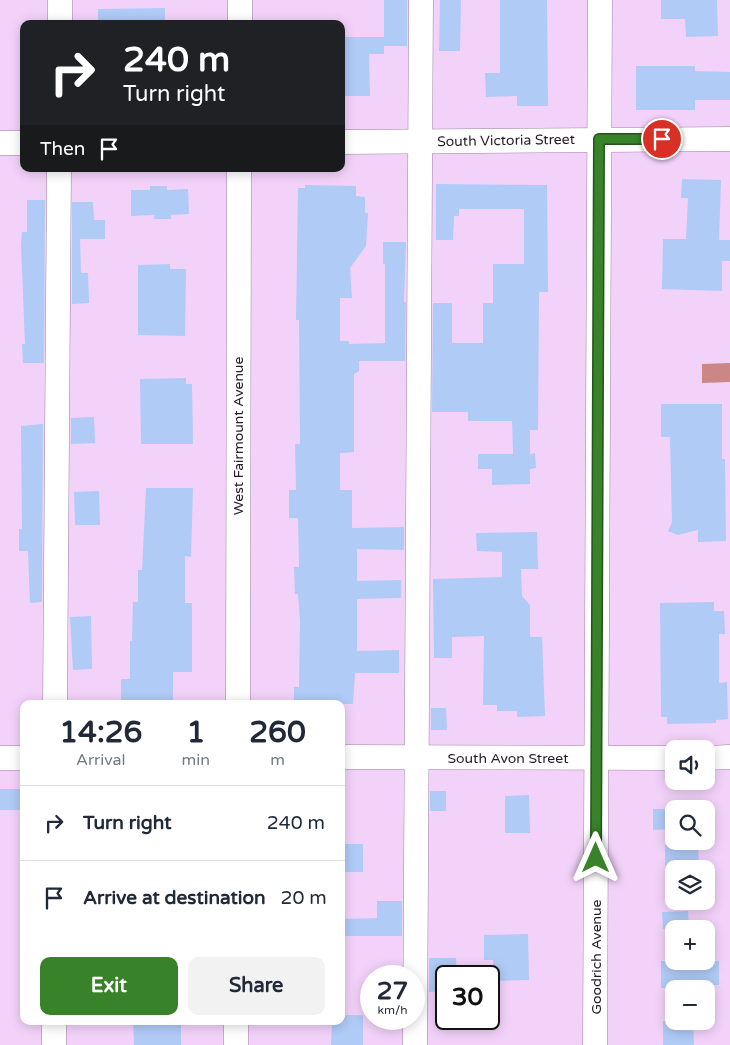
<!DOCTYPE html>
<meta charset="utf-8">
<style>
:root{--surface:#fff;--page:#f2f2f3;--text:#1f2937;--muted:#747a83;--line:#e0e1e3;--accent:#388229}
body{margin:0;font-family:"Varela Round",sans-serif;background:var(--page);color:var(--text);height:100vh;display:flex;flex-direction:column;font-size:19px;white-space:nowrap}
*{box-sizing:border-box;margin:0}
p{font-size:16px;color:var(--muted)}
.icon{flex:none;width:28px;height:28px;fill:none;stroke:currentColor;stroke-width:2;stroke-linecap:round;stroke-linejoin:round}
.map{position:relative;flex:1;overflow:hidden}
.sheet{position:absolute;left:20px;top:700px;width:325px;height:325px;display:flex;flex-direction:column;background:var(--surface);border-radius:10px;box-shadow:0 2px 12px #0003}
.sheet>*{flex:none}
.guide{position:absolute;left:20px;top:20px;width:325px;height:152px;border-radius:10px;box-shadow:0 2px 12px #0003;background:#202124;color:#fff;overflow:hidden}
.tools{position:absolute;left:665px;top:740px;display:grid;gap:10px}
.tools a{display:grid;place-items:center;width:50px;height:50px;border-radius:10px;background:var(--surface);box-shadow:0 2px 12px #0003;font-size:25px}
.speed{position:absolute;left:360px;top:965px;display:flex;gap:10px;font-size:25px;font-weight:700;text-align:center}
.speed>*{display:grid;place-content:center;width:65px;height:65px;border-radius:50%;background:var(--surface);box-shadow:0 2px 12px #0003;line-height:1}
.speed small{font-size:12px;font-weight:400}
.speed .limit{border:2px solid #111;border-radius:8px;background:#fff;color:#111}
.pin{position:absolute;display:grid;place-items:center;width:42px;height:42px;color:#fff;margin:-21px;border:2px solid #fff;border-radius:50%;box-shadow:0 1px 5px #0007}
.me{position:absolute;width:55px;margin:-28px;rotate:0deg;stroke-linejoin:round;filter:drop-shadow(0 0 4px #0008)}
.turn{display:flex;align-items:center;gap:18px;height:105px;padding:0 20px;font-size:22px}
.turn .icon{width:65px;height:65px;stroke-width:2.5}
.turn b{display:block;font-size:35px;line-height:42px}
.then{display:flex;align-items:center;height:48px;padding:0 20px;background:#0003;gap:10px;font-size:19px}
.eta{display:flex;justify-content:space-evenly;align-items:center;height:85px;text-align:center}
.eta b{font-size:30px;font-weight:700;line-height:35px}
.primary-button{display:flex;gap:10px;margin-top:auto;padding:10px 20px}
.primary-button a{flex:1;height:58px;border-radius:10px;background:var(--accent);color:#fff;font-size:20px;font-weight:700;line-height:58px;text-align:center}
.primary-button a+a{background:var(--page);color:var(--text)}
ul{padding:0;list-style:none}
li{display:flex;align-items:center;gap:15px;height:75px;padding:0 20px;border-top:1px solid var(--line)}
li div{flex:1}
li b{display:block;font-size:19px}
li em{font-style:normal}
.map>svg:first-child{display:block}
.water{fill:#cb8785}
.building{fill:#b0cbf6}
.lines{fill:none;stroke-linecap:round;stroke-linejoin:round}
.minor-casing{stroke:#9e80a4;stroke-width:25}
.minor{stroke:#fff;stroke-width:24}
.route-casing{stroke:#24541b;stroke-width:12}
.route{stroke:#388229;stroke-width:9}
.labels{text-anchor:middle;stroke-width:4;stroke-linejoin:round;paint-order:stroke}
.street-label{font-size:14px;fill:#261b29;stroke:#fff}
</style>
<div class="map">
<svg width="730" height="1045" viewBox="0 0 730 1045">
<rect width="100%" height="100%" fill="#f3d2fa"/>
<polygon class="water" points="730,363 730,382 702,383 702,364"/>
<g class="building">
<polygon points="384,0 407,0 407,46 384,46 384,54 369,54 370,96 341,96 341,37 384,37"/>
<polygon points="440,0 461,0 460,51 439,51"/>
<polygon points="500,0 547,0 548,106 517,106 517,96 486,97 485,73 500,73"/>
<polygon points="661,0 717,0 718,36 686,37 685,19 661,19"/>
<polygon points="165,8 165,24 98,24 98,9"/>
<polygon points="636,66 695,66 695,71 730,72 730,100 695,100 695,110 636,110"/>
<polygon points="682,179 721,180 719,240 730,240 730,261 722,261 722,291 662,289 663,239 686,239 688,198 681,198"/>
<polygon points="436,184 547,185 548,292 539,292 538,430 530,430 530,454 535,453 536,468 530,469 530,484 492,485 492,469 478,469 478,454 513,454 512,421 468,421 468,412 432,412 433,303 452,303 452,343 483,343 483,303 493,303 493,264 524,264 524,209 459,209 459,216 454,216 453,240 436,240"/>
<polygon points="305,185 356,186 356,196 365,197 365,213 368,213 366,246 350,268 352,298 340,298 340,341 349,341 349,344 385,343 385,264 383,264 383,242 406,242 404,302 406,302 405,361 359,361 359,371 354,374 354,452 340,453 340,490 352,490 352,528 404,527 404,550 357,549 357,581 401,580 401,598 357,599 357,651 399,650 399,673 355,673 353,704 294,703 294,687 299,687 300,621 298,594 295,594 294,567 299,567 298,518 289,518 289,490 296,490 295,444 300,444 299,320 296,320 298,188 305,188"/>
<polygon points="150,186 167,186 167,190 188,189 189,214 171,215 171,219 154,219 154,215 131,216 131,190 150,190"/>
<polygon points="27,200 45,200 44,363 23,363 22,344 25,344 21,245 22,232 27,232"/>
<polygon points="72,202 93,202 94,220 105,220 105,239 80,239 81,273 88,273 89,303 72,304"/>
<polygon points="170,264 170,269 186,269 185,336 138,335 138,265"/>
<polygon points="186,378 186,384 192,384 193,444 141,444 140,379"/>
<polygon points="661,404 722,404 722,459 725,459 726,541 698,542 698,530 678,535 668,531 672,522 670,437 661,437"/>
<polygon points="94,417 95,443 71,444 71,418"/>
<polygon points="43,424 42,602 30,603 28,551 19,551 19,529 22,529 21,426"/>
<polygon points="146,488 193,488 191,557 185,556 185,603 192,603 192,672 173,672 173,704 121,704 121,679 130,679 130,641 132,641 133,602 138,602 138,570 142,570"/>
<polygon points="99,491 100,525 75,525 74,492"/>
<polygon points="537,532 538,569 521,569 522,596 530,605 530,637 542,637 545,716 517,717 517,711 497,711 497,705 483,705 484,636 452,637 452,658 434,658 433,579 502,577 502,552 477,551 476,533"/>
<polygon points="714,602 714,611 724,611 725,634 719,634 719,683 727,682 728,719 716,720 716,723 667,724 667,717 661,717 660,603"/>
<polygon points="91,616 92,669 73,670 70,617"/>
<polygon points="431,708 446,708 447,730 431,730"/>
<rect x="0" y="789" width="24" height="21"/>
<rect x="430" y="791" width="16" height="20"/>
<polygon points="529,795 530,833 505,833 505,796"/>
<polygon points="653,809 674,809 674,829 653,830"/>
<rect x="341" y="844" width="22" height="28"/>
<polygon points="698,844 699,869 665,869 665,845"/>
<polygon points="377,901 402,901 402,936 341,936 341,919 377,918"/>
<polygon points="688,911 689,929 663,929 662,912"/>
<polygon points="528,934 529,980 493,981 493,960 484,960 484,935"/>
<polygon points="429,958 456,958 457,976 446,976 446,991 429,992"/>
<polygon points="661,961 719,961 719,985 713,985 713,987 661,988"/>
<polygon points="341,1015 363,1015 363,1045 331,1045 332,1021 341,1021"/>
<polygon points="133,1021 181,1021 181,1045 134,1045"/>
<polygon points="663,1021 693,1021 694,1045 663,1045"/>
</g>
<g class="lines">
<g class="minor-casing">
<g id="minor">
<polyline points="60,24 60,0"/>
<polyline points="240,24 240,0"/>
<polyline points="341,142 730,139"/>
<polyline points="0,143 24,143"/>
<polyline points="55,704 59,169"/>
<polyline points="238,704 239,169"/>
<polyline points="341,757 674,758"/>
<polyline points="0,758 24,758"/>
<polyline points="706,758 730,757"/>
<polyline points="54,1045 54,1021"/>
<polyline points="236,1045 236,1021"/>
<polyline points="415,1045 421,0"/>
<polyline points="595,1045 600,0"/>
</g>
</g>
<use href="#minor" class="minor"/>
</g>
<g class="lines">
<g class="route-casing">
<polyline id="route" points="596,858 599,139 662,139"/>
</g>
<use href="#route" class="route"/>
</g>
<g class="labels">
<g class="street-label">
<text transform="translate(506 140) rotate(-1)" y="5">South Victoria Street</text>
<text transform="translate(238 436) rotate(-90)" y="5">West Fairmount Avenue</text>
<text x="508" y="763">South Avon Street</text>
<text transform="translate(596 957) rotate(-90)" y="5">Goodrich Avenue</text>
</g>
</g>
</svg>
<div class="tools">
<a><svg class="icon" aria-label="sound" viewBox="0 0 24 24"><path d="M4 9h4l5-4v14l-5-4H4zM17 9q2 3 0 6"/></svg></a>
<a><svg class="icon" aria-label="search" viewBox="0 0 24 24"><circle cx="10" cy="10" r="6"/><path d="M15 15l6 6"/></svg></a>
<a><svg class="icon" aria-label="layers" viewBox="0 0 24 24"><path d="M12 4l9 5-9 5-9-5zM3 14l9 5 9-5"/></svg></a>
<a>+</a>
<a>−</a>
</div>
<div class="speed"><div>27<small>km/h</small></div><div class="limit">30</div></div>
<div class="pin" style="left:662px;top:139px;background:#d93025"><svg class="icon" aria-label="arrive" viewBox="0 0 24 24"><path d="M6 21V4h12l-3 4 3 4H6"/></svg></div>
<svg class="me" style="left:596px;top:858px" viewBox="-20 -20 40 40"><path d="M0-17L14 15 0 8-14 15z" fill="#388229" stroke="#fff" stroke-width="4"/></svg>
<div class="guide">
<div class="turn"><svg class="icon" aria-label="right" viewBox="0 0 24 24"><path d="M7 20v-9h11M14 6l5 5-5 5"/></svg><div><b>240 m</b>Turn right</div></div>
<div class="then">Then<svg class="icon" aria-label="arrive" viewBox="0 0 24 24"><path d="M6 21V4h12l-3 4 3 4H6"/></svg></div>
</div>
<section class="sheet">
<div class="eta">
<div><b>14:26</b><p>Arrival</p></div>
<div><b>1</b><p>min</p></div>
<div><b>260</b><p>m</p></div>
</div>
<ul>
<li><svg class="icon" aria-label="right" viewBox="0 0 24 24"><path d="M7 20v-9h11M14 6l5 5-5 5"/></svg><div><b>Turn right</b></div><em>240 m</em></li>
<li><svg class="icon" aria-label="arrive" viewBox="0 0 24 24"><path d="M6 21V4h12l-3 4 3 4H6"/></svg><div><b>Arrive at destination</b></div><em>20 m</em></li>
</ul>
<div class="primary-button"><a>Exit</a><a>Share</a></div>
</section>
</div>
